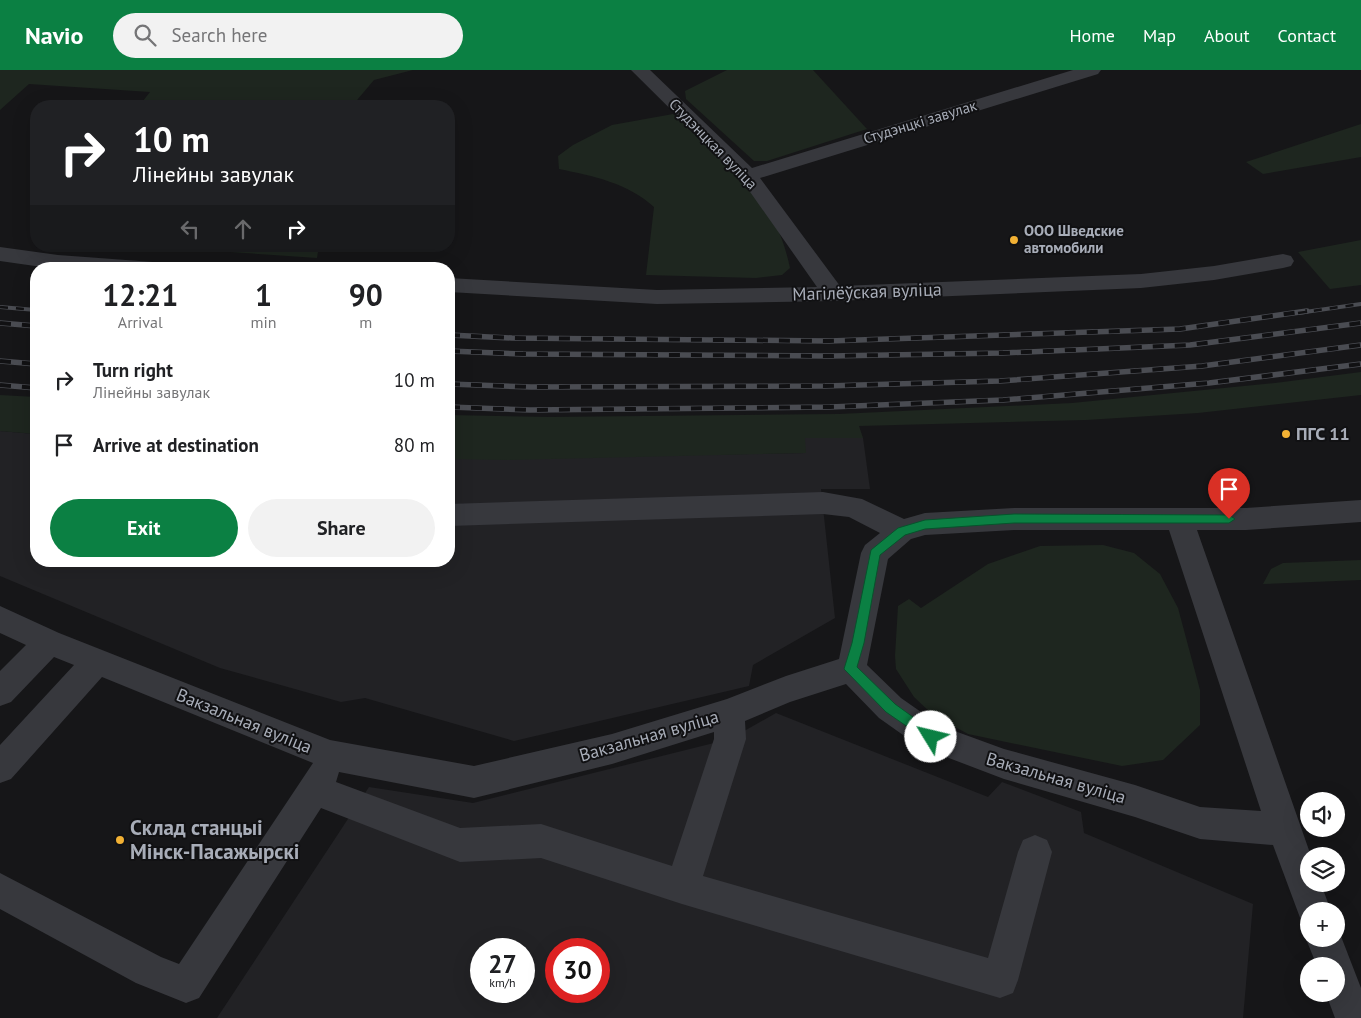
<!DOCTYPE html>
<meta charset="utf-8">
<style>
:root{--surface:#fff;--page:#f2f2f2;--text:#202124;--muted:#757577;--accent:#0b8043}
body{margin:0;font-family:"PT Sans",sans-serif;background:var(--page);color:var(--text);height:100vh;display:flex;flex-direction:column;font-size:19px;white-space:nowrap}
*{box-sizing:border-box;margin:0}
p{font-size:16px;color:var(--muted)}
.icon{flex:none;width:28px;height:28px;fill:none;stroke:currentColor;stroke-width:2;stroke-linecap:round;stroke-linejoin:round}
.map{position:relative;flex:1;overflow:hidden}
.panel{position:absolute;left:30px;top:192px;width:425px;height:305px;display:flex;flex-direction:column;background:var(--surface);border-radius:20px;box-shadow:0 5px 20px #0002}
.panel>*{flex:none}
.top-card{position:absolute;left:30px;top:30px;width:425px;height:152px;border-radius:20px;box-shadow:0 5px 20px #0002;background:#202124;color:#fff;overflow:hidden}
.buttons{position:absolute;left:1300px;top:722px;display:grid;gap:10px}
.buttons a{display:grid;place-items:center;width:45px;height:45px;border-radius:50%;background:var(--surface);box-shadow:0 5px 20px #0002;font-size:25px}
.speed{position:absolute;left:470px;top:868px;display:flex;gap:10px;font-size:25px;font-weight:700;text-align:center}
.speed>*{display:grid;place-content:center;width:65px;height:65px;border-radius:50%;background:var(--surface);box-shadow:0 5px 20px #0002;line-height:1}
.speed small{font-size:12px;font-weight:400}
.speed .limit{border:8px solid #d22;background:#fff;color:#111}
.pin{position:absolute;display:grid;place-items:center;width:42px;height:42px;color:#fff;margin:-51px -21px;border-radius:50% 50% 50% 0;rotate:-45deg;box-shadow:0 0 5px #0007}
.pin .icon{rotate:45deg}
.me{position:absolute;width:55px;margin:-28px;rotate:306deg;stroke-linejoin:round;filter:drop-shadow(0 0 4px #0008)}
.turn{display:flex;align-items:center;gap:18px;height:105px;padding:0 20px;font-size:22px}
.turn .icon{width:65px;height:65px;stroke-width:2.5}
.turn b{display:block;font-size:35px;line-height:42px}
.lanes{display:flex;align-items:center;height:48px;padding:0 20px;background:#0003;justify-content:center;gap:25px;direction:ltr}
.lanes .off{opacity:.35}
.eta{display:flex;justify-content:space-evenly;align-items:center;height:85px;text-align:center}
.eta b{font-size:30px;font-weight:700;line-height:35px}
.button{display:flex;gap:10px;margin-top:auto;padding:10px 20px}
.button a{flex:1;height:58px;border-radius:30px;background:var(--accent);color:#fff;font-size:20px;font-weight:700;line-height:58px;text-align:center}
.button a+a{background:var(--page);color:var(--text)}
ul{padding:0;list-style:none}
li{display:flex;align-items:center;gap:15px;height:65px;padding:0 20px}
li div{flex:1}
li b{display:block;font-size:19px}
li em{font-style:normal}
header{display:flex;align-items:center;gap:30px;box-sizing:border-box;height:70px;padding:0 25px;background:var(--accent);color:#fff}
header strong{font-size:24px}
nav{display:flex;gap:28px;margin-inline-start:auto;font-size:18px}
.search{width:350px;height:45px;background:var(--page);display:flex;align-items:center;gap:12px;box-sizing:border-box;padding:0 18px;border-radius:28px;color:var(--muted);font-size:19px}
.map>svg:first-child{display:block}
.built{fill:#222225;fill-rule:evenodd}
.green{fill:#1e261f}
.lines{fill:none;stroke-linecap:round;stroke-linejoin:round}
.minor{fill:#37383d;fill-rule:evenodd}
.rail-far1-casing{stroke:#4a4c52;stroke-width:4}
.rail-casing{stroke:#4a4c52;stroke-width:5.5}
.rail-far1{stroke:#111113;stroke-width:2.5;stroke-dasharray:8;stroke-linecap:butt}
.rail{stroke:#111113;stroke-width:4;stroke-dasharray:11;stroke-linecap:butt}
.route{fill:#0b8043;stroke:#07532c}
.poi-dot{fill:#f2b134;stroke:#111113;stroke-width:2}
.labels{text-anchor:middle;stroke-width:4;stroke-linejoin:round;paint-order:stroke}
.far-street-label{font-size:15px;fill:#a8adb8;stroke:#111113}
.far-poi-label{font-size:15px;font-weight:bold;fill:#a8adb8;stroke:#111113;text-anchor:start}
.street-label{font-size:18px;fill:#a8adb8;stroke:#111113}
.poi-label{font-size:18px;font-weight:bold;fill:#a8adb8;stroke:#111113;text-anchor:start}
.near-poi-label{font-size:21px;font-weight:bold;fill:#a8adb8;stroke:#111113;text-anchor:start}
</style>
<header>
<strong>Navio</strong>
<div class="search"><svg class="icon" aria-label="search" viewBox="0 0 24 24"><circle cx="10" cy="10" r="6"/><path d="M15 15l6 6"/></svg>Search here</div>
<nav><a>Home</a><a>Map</a><a>About</a><a>Contact</a></nav>
</header>
<div class="map">
<svg width="1361" height="948" viewBox="0 0 1361 948">
<rect width="100%" height="100%" fill="#161618"/>
<g class="built">
<polygon points="0,361 36,364 36,491 449,491 449,389 805,383 805,368 863,368 870,419 821,419 835,548 753,595 749,616 514,671 365,628 341,632 220,598 0,506"/>
<path d="M776 643 988 727 1002 712 1081 742 1084 763 1253 834 1243 948H217L369 717 473 733 730 669ZM481 879H524V921H481ZM556 879H599V921H556Z"/>
</g>
<g class="green">
<polygon points="0,0 413,0 374,10 352,36 139,36 150,22 29,14 0,40"/>
<polygon points="727,0 813,0 867,59 767,91 754,91 686,29 685,21"/>
<path d="M673 44C705 75 741 105 767 141 779 157 786 179 790 198L782 205 756 208 646 205 654 137C628 113 593 106 559 99L558 86 573 75 612 55Z"/>
<polygon points="1361,54 1361,87 1263,104 1246,92"/>
<polygon points="1361,170 1361,215 1330,219 1298,182"/>
<polygon points="142,176 319,176 317,188"/>
<polygon points="1361,302 1361,325 1198,343 1086,350 859,356 863,368 805,368 806,383 507,390 449,389 449,345 550,347 839,344 1072,333 1275,313"/>
<polygon points="0,325 36,327 36,364 0,361"/>
<polygon points="1103,475 1134,483 1160,504 1178,538 1200,620 1200,655 1163,690 1122,696 968,664 933,645 914,627 896,599 895,586 898,536 909,529 921,538 988,494 1040,476"/>
<polygon points="1361,490 1361,510 1263,514 1271,499 1283,493"/>
</g>
<g class="lines">
<g class="minor">
<polygon points="631,0 650,0 752,98 1073,0 1101,0 1098,4 760,108 840,216 1141,204 1214,196 1283,184 1291,186 1294,191 1291,196 1283,198 1214,210 1141,218 834,231 657,234 449,222 449,208 657,220 817,217 741,109"/>
<polygon points="0,177 58,185 153,192 161,194 164,199 56,199 0,191"/>
<path d="M823 422 862 429 904 449 925 443 1014 438H1246L1361 430V452L1246 460H1197L1311 786H1309V814H1321L1331 841H1309V856L1302 853 1273 775 1200 769 1135 747 1004 709 920 677 879 648 846 614 790 632 745 651 746 669 703 806 988 888 1018 782 1023 770 1035 765 1047 770 1052 782 1018 910 1013 923 1000 928 682 834 541 788 460 792 321 738 199 928 186 933 136 913 0 839V803L161 887 179 894 313 693 102 607 11 709 0 713V675L74 595 54 587 11 632 0 636V601L26 575 0 563V536L59 563 330 670 474 696 612 664 727 629 786 606 839 589 861 483 865 475 880 463 849 447 823 444 449 456V434ZM1014 460H1169L1261 741 1200 737 1135 715 1004 679 941 656 901 628 867 595 888 489 911 469 925 465ZM714 662V669L672 796 541 754 460 758 336 712 339 702 474 728 612 694Z"/>
<polygon points="1337,856 1361,918 1361,948 1335,948 1326,924 1336,924 1336,896 1317,896 1306,869 1309,863 1309,869 1336,869"/>
</g>
<g class="rail-far1-casing">
<g id="rail-far1">
<polyline points="0,237 36,240"/>
<polyline points="1298,243 1361,234"/>
</g>
</g>
<g class="rail-casing">
<g id="rail">
<polyline points="0,253 36,256"/>
<polyline points="449,265 512,268 829,271 1180,259 1307,241"/>
<polyline points="449,281 523,284 830,286 1003,283 1190,275 1361,253"/>
<polyline points="0,291 36,294"/>
<polyline points="449,314 531,317 825,316 1000,311 1202,296 1361,275"/>
<polyline points="0,315 36,318"/>
<polyline points="449,337 530,340 830,337 1003,330 1209,313 1361,294"/>
</g>
</g>
<use href="#rail-far1" class="rail-far1"/>
<use href="#rail" class="rail"/>
</g>
<polygon class="route" points="1014,444 1229,445 1235,449 1229,453 1014,453 925,459 905,465 880,485 864,573 857,597 895,634 935,663 937,667 935,672 931,673 886,642 844,599 852,573 871,480 898,458 925,450"/>
<g class="poi-dot">
<circle cx="1014" cy="170" r="5"/>
<circle cx="1286" cy="364" r="5"/>
<circle cx="120" cy="770" r="5"/>
</g>
<g class="labels">
<g class="far-street-label">
<text transform="translate(920 52) rotate(-17)" y="5">Студэнцкі завулак</text>
<text transform="translate(713 74) rotate(46)" y="5">Студэнцкая вуліца</text>
</g>
<g class="far-poi-label">
<text x="1024" y="166">ООО Шведские<tspan x="1024" dy="17">автомобили</tspan></text>
</g>
<g class="street-label">
<text transform="translate(867 222) rotate(-2)" y="6">Магілёўская вуліца</text>
<text transform="translate(244 651) rotate(22)" y="6">Вакзальная вуліца</text>
<text transform="translate(649 666) rotate(-16)" y="6">Вакзальная вуліца</text>
<text transform="translate(1056 708) rotate(16)" y="6">Вакзальная вуліца</text>
</g>
<g class="poi-label">
<text x="1296" y="370">ПГС 11</text>
</g>
<g class="near-poi-label">
<text x="130" y="765">Склад станцыі<tspan x="130" dy="24">Мінск-Пасажырскі</tspan></text>
</g>
</g>
</svg>
<div class="buttons">
<a><svg class="icon" aria-label="sound" viewBox="0 0 24 24"><path d="M4 9h4l5-4v14l-5-4H4zM17 9q2 3 0 6"/></svg></a>
<a><svg class="icon" aria-label="layers" viewBox="0 0 24 24"><path d="M12 4l9 5-9 5-9-5zM3 14l9 5 9-5"/></svg></a>
<a>+</a>
<a>−</a>
</div>
<div class="speed"><div>27<small>km/h</small></div><div class="limit">30</div></div>
<div class="pin" style="left:1229px;top:449px;background:#d93025"><svg class="icon" aria-label="arrive" viewBox="0 0 24 24"><path d="M6 21V4h12l-3 4 3 4H6"/></svg></div>
<svg class="me" style="left:931px;top:667px" viewBox="-20 -20 40 40"><circle r="19" fill="#fff"/><path d="M0-13L10 11 0 6-10 11z" fill="#0b8043"/></svg>
<div class="top-card">
<div class="turn"><svg class="icon" aria-label="right" viewBox="0 0 24 24"><path d="M7 20v-9h11M14 6l5 5-5 5"/></svg><div><b>10 m</b>Лінейны завулак</div></div>
<div class="lanes"><svg class="icon off" aria-label="left" viewBox="0 0 24 24"><path d="M17 20v-9H6M10 6l-5 5 5 5"/></svg><svg class="icon off" aria-label="ahead" viewBox="0 0 24 24"><path d="M12 20V5M6 11l6-6 6 6"/></svg><svg class="icon" aria-label="right" viewBox="0 0 24 24"><path d="M7 20v-9h11M14 6l5 5-5 5"/></svg></div>
</div>
<section class="panel">
<div class="eta">
<div><b>12:21</b><p>Arrival</p></div>
<div><b>1</b><p>min</p></div>
<div><b>90</b><p>m</p></div>
</div>
<ul>
<li><svg class="icon" aria-label="right" viewBox="0 0 24 24"><path d="M7 20v-9h11M14 6l5 5-5 5"/></svg><div><b>Turn right</b><p>Лінейны завулак</p></div><em>10 m</em></li>
<li><svg class="icon" aria-label="arrive" viewBox="0 0 24 24"><path d="M6 21V4h12l-3 4 3 4H6"/></svg><div><b>Arrive at destination</b></div><em>80 m</em></li>
</ul>
<div class="button"><a>Exit</a><a>Share</a></div>
</section>
</div>
